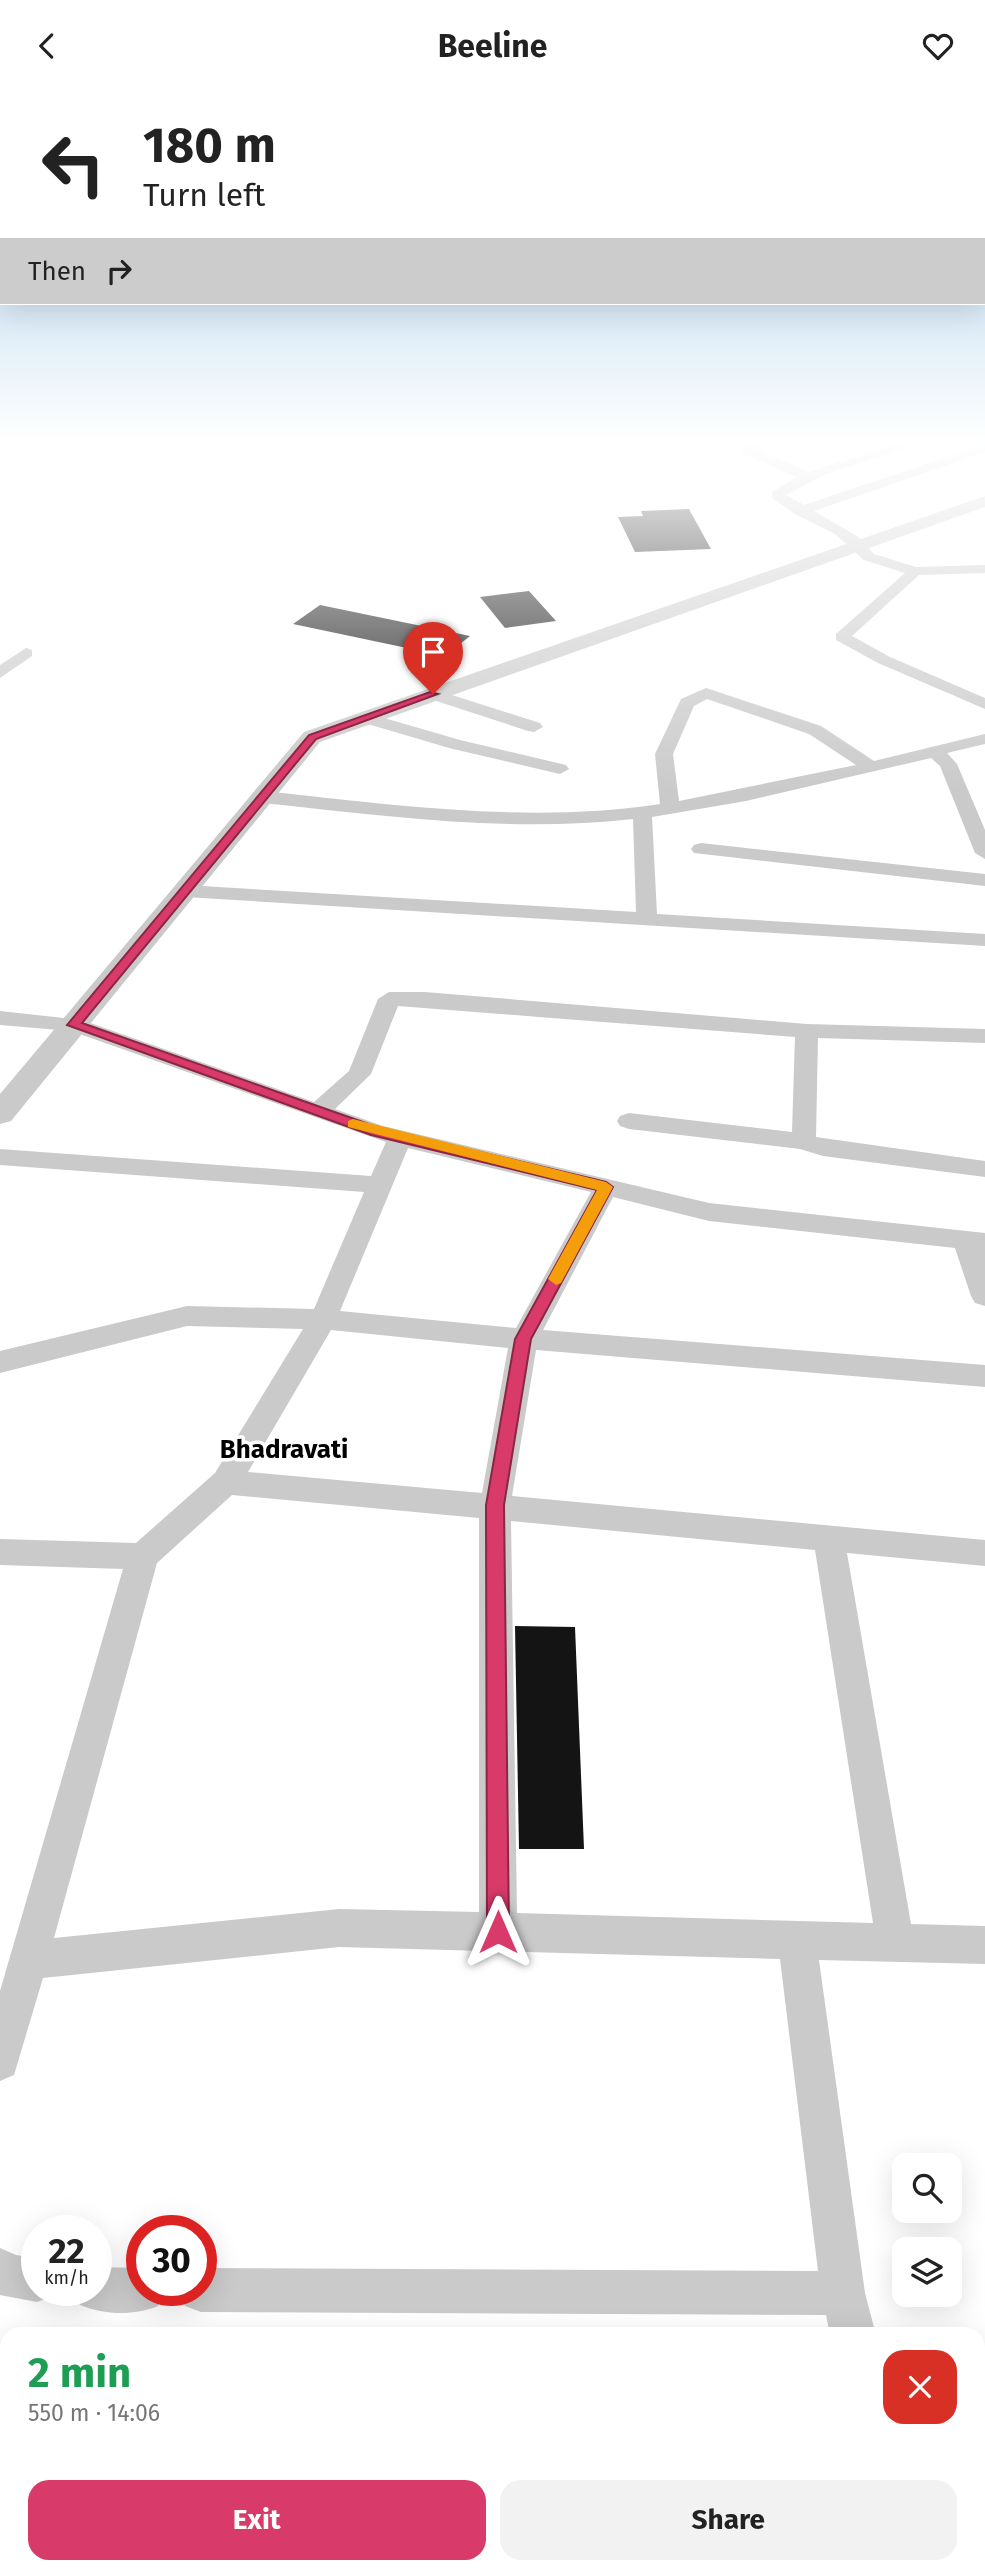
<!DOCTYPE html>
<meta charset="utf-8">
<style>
:root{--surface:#fff;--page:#f2f2f2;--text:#222;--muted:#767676;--accent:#d83a6a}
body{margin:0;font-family:"Fira Sans",sans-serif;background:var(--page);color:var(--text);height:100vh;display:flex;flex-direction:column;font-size:26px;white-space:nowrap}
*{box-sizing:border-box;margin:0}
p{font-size:23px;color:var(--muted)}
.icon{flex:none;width:38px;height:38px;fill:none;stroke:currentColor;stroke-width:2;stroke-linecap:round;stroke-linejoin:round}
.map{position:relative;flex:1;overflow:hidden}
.side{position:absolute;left:0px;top:2236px;width:985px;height:247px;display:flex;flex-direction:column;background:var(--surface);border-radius:21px 21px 0 0;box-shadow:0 7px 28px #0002}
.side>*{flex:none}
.guide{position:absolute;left:0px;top:0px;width:985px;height:214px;box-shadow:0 7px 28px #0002;background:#fff;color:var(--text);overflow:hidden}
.controls{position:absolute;left:892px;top:2062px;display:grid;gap:14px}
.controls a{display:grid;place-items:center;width:70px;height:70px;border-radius:14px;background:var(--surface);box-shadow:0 7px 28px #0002;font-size:35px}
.speed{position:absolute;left:21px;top:2124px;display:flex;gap:14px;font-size:35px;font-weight:700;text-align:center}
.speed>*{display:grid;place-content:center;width:91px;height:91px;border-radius:50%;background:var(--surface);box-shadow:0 7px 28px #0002;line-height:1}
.speed small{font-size:18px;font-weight:400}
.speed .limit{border:10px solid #d22;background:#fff;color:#111}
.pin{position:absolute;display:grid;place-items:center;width:60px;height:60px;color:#fff;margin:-72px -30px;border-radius:50% 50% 50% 0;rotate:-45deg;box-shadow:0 0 7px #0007}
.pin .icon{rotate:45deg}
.me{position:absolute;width:77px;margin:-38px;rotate:0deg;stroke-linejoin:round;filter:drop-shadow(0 0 5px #0008)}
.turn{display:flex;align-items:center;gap:24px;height:147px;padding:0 28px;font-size:32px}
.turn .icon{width:91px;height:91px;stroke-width:2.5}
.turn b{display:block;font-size:49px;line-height:60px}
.then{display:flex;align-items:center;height:66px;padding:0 28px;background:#0003;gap:14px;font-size:26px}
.round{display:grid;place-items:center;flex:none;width:74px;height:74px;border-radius:21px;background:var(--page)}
.head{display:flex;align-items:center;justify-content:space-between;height:119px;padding:0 28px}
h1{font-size:42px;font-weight:700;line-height:52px;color:#1e9e55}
.primary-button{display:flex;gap:14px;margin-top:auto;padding:14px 28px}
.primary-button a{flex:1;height:80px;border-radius:21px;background:var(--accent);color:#fff;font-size:28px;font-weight:700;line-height:80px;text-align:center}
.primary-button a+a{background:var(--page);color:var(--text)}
header{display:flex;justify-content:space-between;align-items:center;height:91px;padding:0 28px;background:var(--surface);font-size:32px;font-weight:700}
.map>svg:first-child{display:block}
.building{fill:#141414}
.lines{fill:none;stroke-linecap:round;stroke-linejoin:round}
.minor{fill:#cacaca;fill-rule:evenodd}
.tertiary{fill:#cacaca;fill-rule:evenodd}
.route{fill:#d83a6a;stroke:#8c2645;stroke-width:2}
.slow{fill:#f59e0b}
.labels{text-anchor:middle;stroke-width:7;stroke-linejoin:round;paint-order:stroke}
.district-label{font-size:26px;font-weight:bold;fill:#000;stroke:#fff}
</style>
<header><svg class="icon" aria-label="back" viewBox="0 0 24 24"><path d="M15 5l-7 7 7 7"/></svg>Beeline<svg class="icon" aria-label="heart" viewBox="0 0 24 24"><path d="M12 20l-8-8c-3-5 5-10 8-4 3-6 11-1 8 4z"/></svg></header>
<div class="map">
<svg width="985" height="2482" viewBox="0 0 985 2482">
<rect width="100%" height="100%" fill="#fff"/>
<g class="building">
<polygon points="689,418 711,458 635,461 618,426 643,425 641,420"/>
<polygon points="529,500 556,530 505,537 480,506"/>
<polygon points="320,514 470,545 445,565 293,533"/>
<polygon points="515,1535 575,1536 584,1758 519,1758"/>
</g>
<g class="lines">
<g class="minor">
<polygon points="750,352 767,352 757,359 809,381 899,352 920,352 824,384 786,404 804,414 985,353 985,361 814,420 857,445 874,463 916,476 985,474 985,482 919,484 852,545 890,566 985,607 985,618 878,572 836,549 836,543 905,482 864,469 835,443 795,423 772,407 772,401 797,386 741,362 741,356"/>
<polygon points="26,557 32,559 32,565 0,587 0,574"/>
<path d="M706 597 821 635 874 670 985 643V653L947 662 957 673 985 739V768L975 762 940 675 931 667 746 710 652 726 657 823 985 843V855L185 806 175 800 185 794 636 821 633 728C509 742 386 725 263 712L254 706 263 700C395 714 529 733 660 713L655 663 681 608ZM707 608 809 643 856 674 679 710 673 663 694 615Z"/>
<polygon points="433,598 540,632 543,636 534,641 528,640 427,607 425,603"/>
<polygon points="367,622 460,649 566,674 569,678 560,683 449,657 361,631 358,627"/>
<polygon points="701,752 985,783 985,795 694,762 691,758 694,754"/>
<path d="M389 901H425L807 933 985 938V952L818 947 816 1046 985 1070V1086L823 1065 800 1058 629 1038 620 1035 617 1030 620 1025 629 1022 792 1041 795 946 398 915 371 983 335 1018 383 1035 709 1112 985 1142V1215L975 1212 971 1205 955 1157 709 1130 613 1106 543 1239 985 1274V1296L536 1259 512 1405 985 1449V1475L847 1462 911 1833 985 1835V1873L819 1869 865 2202 876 2244H830L826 2224 201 2221 185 2215 179 2200H201V2177L818 2180 780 1868 339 1856 43 1887 14 1984 0 1990V1900L123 1478 0 1474V1448L136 1452 215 1382 303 1238 187 1235 0 1282V1260L187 1215 314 1218 364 1101 0 1074V1058L371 1085 386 1051 71 940 0 934V920L82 929 314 1011 349 980 378 908ZM408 1057 591 1101 516 1237 340 1220ZM331 1239 508 1257 482 1402 248 1381ZM232 1404 479 1427V1821L339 1818 54 1847 157 1472ZM511 1430 815 1459 873 1832 517 1822Z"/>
<polygon points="0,2157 16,2164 37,2167 37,2200 55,2200 53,2205 37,2211 0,2204"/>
<path d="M96 2176 142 2177V2200H164L158 2215C134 2225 104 2224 80 2214L74 2200H96Z"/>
<polygon points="985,2452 985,2482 954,2482 957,2476 978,2476 978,2455"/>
<polygon points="886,2476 936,2476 937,2482 887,2482"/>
</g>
<polygon class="tertiary" points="985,405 985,416 320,651 11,1030 0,1033 0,1003 304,641"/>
</g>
<linearGradient id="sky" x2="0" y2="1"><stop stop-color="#9bc7e8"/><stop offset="0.5" stop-color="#fff"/><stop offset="1" stop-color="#fff" stop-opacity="0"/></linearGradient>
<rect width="985" height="700" fill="url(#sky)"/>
<polygon class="route" points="430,601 438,603 316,648 82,932 380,1037 606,1091 613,1096 531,1248 504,1414 509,1841 505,1849 498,1852 490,1849 487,1841 486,1414 515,1248 597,1099 371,1044 67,934 309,644"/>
<polygon class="slow" points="353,1028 606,1091 613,1096 561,1192 556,1194 548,1188 597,1099 348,1036 348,1030"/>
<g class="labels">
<g class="district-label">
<text x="284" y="1367">Bhadravati</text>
</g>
</g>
</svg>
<div class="controls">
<a><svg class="icon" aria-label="search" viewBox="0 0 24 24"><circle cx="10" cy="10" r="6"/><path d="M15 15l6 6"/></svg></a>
<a><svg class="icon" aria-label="layers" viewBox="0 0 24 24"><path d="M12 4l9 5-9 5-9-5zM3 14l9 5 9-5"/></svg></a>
</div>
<div class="speed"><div>22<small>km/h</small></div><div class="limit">30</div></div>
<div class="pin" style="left:433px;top:603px;background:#d93025"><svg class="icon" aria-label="arrive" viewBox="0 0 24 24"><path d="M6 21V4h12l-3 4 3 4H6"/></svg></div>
<svg class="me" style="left:498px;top:1841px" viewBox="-20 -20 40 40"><path d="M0-17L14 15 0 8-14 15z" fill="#d83a6a" stroke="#fff" stroke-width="4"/></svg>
<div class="guide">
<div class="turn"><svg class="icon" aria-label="left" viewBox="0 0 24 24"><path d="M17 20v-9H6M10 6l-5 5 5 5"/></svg><div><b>180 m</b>Turn left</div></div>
<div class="then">Then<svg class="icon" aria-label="right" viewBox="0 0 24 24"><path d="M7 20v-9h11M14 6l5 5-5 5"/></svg></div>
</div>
<section class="side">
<div class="head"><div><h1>2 min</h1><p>550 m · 14:06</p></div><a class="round" style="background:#d93025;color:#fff"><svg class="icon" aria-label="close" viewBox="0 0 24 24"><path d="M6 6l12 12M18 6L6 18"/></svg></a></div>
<div class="primary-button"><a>Exit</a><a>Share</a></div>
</section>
</div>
